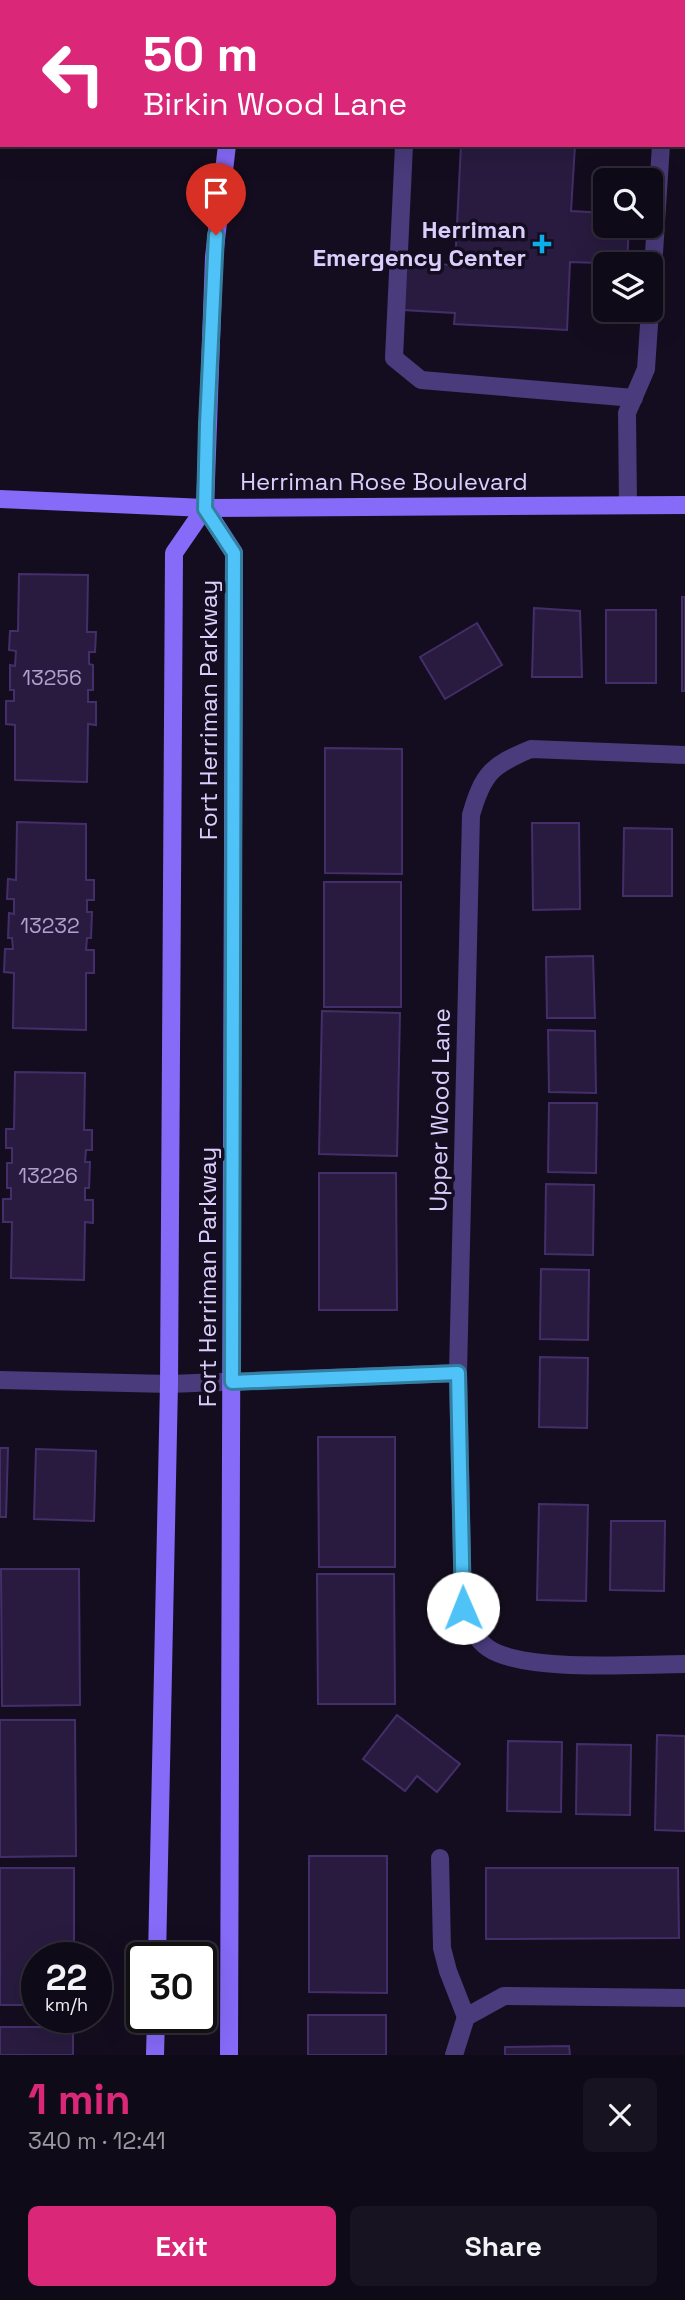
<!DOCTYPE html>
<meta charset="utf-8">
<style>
:root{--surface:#0f0a17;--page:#181320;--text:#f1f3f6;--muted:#9b9aa1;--line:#2f2b36;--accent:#db2777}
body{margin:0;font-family:"Space Grotesk",sans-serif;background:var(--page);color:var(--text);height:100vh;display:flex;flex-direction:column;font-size:26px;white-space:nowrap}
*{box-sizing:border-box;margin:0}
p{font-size:23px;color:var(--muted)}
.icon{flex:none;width:38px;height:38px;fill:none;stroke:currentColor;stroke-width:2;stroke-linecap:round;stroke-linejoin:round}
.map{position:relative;height:2055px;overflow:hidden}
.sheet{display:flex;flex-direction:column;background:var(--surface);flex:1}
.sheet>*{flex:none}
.guide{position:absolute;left:0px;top:0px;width:686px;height:147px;box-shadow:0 7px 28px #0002,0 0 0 2px var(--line);background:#db2777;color:#fff;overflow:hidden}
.fabs{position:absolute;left:593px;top:168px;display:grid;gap:14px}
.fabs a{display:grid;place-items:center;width:70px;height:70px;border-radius:10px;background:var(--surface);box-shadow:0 7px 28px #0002,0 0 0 2px var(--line);font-size:35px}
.speed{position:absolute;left:21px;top:1942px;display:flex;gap:14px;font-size:35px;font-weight:700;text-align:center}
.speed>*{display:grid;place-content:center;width:91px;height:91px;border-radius:50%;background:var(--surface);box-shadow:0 7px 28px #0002,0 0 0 2px var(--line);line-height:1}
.speed small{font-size:18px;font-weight:400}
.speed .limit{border:4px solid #111;border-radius:10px;background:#fff;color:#111}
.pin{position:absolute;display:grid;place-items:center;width:60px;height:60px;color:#fff;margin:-72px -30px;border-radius:50% 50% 50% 0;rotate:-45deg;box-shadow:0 0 7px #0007}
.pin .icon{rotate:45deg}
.me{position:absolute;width:77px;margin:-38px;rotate:359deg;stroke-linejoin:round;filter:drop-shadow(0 0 5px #0008)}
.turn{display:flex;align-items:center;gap:24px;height:147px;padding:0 28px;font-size:32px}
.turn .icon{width:91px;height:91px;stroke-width:2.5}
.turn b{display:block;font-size:49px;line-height:60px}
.round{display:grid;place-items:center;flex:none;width:74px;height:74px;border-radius:10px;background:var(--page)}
.headline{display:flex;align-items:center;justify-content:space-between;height:119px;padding:0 28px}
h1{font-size:42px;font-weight:700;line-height:52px;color:var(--accent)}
.primary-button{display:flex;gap:14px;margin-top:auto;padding:14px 28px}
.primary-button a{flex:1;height:80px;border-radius:10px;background:var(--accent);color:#fff;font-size:28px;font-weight:700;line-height:80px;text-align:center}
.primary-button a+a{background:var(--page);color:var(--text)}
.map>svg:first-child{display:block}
.building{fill:#281b3f;stroke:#442e6a;stroke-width:2}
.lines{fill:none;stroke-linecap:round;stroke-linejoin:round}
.lane{stroke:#493b7c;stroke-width:18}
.street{stroke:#493b7c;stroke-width:18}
.secondary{stroke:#866af8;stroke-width:18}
.route-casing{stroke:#337fa1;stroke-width:18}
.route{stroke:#4fc3f7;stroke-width:12}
.poi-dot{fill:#0baeeb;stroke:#140d1f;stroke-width:2.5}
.labels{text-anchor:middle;stroke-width:7;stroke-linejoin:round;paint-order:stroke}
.number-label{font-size:21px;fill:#aea1ce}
.poi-label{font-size:24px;font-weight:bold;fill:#dbcefd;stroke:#140d1f;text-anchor:end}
.street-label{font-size:24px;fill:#dbcefd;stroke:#140d1f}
</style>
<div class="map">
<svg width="685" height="2055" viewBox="0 0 685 2055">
<rect width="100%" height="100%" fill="#140d1f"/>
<g class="building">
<polygon points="461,145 575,145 571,211 606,213 606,226 629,226 627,264 570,262 567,330 454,324 455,313 403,310 406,263 455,265"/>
<polygon points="19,574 88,575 87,632 96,632 95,652 89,652 89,664 93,665 93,690 88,690 88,702 96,702 96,725 88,724 87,782 15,780 15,725 6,724 6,701 14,701 14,690 10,690 10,665 15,666 16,651 9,650 10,631 18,631"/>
<rect x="682" y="597" width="3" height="94"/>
<polygon points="534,608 580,611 582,677 532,677"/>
<rect x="606" y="610" width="50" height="73"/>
<polygon points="477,623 502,665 445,699 420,657"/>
<polygon points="325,748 402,749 402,874 325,873"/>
<polygon points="17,822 86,824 86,880 94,880 94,900 87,900 87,912 92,912 91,938 87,938 86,950 94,950 94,973 86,973 86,1030 13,1028 14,973 4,972 5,949 13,949 12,938 8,938 9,913 14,914 14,899 7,899 8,879 16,880"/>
<polygon points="532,823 579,823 580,909 533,910"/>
<polygon points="624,828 672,829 672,896 623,896"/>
<rect x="324" y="882" width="77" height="125"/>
<polygon points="593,956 595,1018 547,1018 546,957"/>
<polygon points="322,1011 400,1013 397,1156 319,1154"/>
<polygon points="548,1030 595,1031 596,1093 549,1092"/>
<polygon points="15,1072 85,1073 84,1130 92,1130 92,1150 86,1150 85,1162 90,1162 89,1188 85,1188 85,1200 93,1200 93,1223 85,1222 84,1280 11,1278 12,1222 3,1222 3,1199 11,1199 11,1188 7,1188 7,1163 12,1163 12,1148 6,1148 6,1129 14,1129"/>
<polygon points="549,1103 597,1103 596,1173 548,1172"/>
<polygon points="319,1173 396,1173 397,1310 319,1310"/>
<polygon points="546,1184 594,1185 593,1255 545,1254"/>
<polygon points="541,1269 589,1270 588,1340 540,1339"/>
<polygon points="540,1357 588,1358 587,1428 539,1427"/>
<polygon points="318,1437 395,1437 395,1567 319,1567"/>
<polygon points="0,1448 8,1448 6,1517 0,1517"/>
<polygon points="36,1449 96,1451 94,1521 34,1519"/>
<polygon points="539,1504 588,1505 586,1601 537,1600"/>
<polygon points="611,1521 665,1521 664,1591 610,1590"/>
<polygon points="1,1569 79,1569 80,1705 2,1706"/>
<polygon points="317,1574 394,1574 395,1704 318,1704"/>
<polygon points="397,1715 460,1764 437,1792 417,1776 405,1791 363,1759"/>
<polygon points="0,1720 75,1720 76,1856 0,1857"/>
<polygon points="657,1735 685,1736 685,1831 655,1830"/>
<polygon points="508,1741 562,1742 561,1812 507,1811"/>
<polygon points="577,1744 631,1745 630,1815 576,1814"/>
<polygon points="309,1856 387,1856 387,1993 309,1992"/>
<polygon points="0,1868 74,1868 74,1958 37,1958 37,2005 0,2005"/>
<polygon points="486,1868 678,1868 679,1938 486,1939"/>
<rect x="308" y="2015" width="78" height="40"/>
<rect x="0" y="2027" width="73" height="28"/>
<polygon points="569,2046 570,2055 505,2055 505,2047"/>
</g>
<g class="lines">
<g class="lane">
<polyline points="404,145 394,358 421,380 634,398"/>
<polyline points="651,299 661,145"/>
<polyline points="628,505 627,413 646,369 650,310"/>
<polyline points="440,1858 442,1948 448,1971 466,2017"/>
</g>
<g class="street">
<path d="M685 755 531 749C492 765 483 773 471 815L458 1373 463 1607C469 1623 474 1638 488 1648 524 1673 638 1664 685 1664"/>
<polyline points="0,1380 169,1384 458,1373"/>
<polyline points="454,2055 466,2017 504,1996 685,1998"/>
</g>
<g class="secondary">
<polyline points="256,2 256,0"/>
<polyline points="227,145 214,257 205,508 234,553 229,2055"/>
<polyline points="0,499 205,508 685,505"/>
<polyline points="157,1958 169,1384 174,553 205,508"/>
<polyline points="155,2055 156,2018"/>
</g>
</g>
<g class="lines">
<g class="route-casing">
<polyline id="route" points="216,235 207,424 205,509 234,553 232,1382 458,1373 463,1608"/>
</g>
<use href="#route" class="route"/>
</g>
<path class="poi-dot" d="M538.5 233.5h7v7h7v7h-7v7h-7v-7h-7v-7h7z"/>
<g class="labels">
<g class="number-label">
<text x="52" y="685">13256</text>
<text x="50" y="933">13232</text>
<text x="48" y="1183">13226</text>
</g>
<g class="poi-label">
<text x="526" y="238">Herriman<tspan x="526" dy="28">Emergency Center</tspan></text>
</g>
<g class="street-label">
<text x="384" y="490">Herriman Rose Boulevard</text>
<text transform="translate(209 710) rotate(-90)" y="8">Fort Herriman Parkway</text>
<text transform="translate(440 1110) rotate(-89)" y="8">Upper Wood Lane</text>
<text transform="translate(208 1277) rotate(-90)" y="8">Fort Herriman Parkway</text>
</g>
</g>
</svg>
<div class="fabs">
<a><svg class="icon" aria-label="search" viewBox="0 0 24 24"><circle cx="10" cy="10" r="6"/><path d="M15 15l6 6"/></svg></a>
<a><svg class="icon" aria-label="layers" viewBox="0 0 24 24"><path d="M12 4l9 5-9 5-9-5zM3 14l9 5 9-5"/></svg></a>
</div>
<div class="speed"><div>22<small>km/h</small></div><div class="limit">30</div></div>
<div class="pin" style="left:216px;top:235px;background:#d93025"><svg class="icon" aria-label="arrive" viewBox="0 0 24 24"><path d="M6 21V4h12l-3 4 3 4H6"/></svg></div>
<svg class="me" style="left:463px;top:1608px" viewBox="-20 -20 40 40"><circle r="19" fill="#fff"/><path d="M0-13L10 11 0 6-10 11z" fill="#4fc3f7"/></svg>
<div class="guide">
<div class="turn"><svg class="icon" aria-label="left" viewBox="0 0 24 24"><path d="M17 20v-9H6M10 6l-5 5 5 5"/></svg><div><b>50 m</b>Birkin Wood Lane</div></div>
</div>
</div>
<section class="sheet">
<div class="headline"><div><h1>1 min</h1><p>340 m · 12:41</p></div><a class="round"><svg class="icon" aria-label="close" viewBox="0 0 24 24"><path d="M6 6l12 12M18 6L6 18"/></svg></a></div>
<div class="primary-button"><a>Exit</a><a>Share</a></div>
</section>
